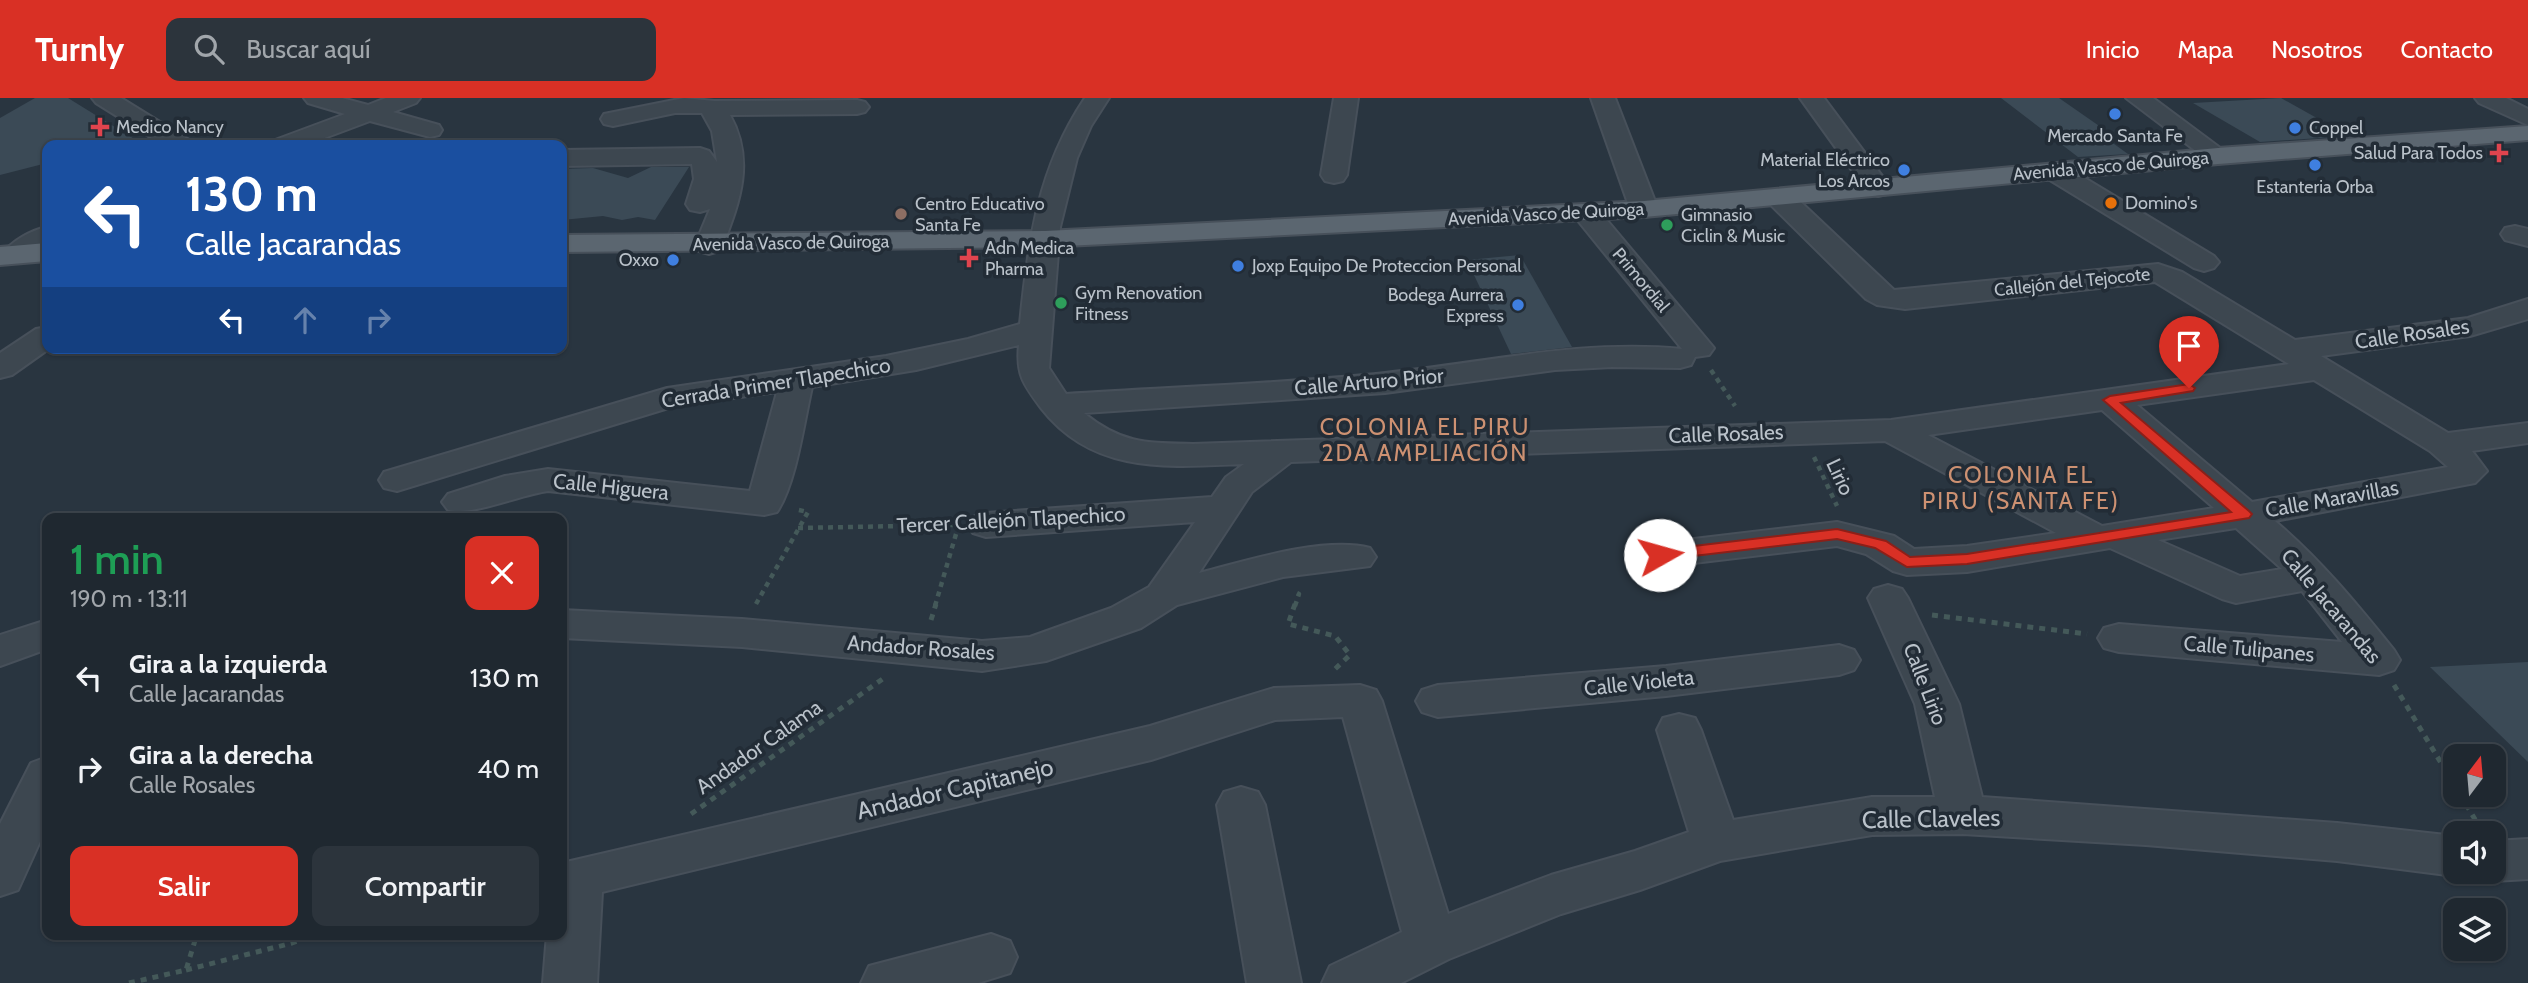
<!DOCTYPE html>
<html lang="es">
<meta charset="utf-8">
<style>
:root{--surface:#1f2830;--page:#2c343c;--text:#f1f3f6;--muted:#a1a6ab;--line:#3c444c;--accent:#d93025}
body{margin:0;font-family:Cabin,sans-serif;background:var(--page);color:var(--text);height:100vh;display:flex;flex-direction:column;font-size:26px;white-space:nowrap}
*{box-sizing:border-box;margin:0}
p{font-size:23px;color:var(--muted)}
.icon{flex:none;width:38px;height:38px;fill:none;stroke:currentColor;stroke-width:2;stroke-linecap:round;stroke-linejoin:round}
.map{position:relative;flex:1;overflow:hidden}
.details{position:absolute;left:42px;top:415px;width:525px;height:427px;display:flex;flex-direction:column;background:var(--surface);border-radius:14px;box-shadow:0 2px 5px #0004,0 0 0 2px var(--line)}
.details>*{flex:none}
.hud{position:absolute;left:42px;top:42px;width:525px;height:214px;border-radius:14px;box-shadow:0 2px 5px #0004,0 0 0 2px var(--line);background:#1a4fa0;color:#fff;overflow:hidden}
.needle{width:46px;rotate:16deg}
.buttons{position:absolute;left:2443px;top:646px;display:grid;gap:14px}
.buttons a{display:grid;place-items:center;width:63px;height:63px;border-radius:14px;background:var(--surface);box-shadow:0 2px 5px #0004,0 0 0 2px var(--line);font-size:35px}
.pin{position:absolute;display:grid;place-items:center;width:60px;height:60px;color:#fff;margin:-72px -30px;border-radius:50% 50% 50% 0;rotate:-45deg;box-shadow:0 0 7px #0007}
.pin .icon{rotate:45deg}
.me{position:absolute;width:77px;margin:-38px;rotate:83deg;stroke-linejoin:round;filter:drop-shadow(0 0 5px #0008)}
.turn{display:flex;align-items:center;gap:24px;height:147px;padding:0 28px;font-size:32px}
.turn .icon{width:91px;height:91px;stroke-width:2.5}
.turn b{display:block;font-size:49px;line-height:60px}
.lanes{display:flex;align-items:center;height:66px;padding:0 28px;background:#0003;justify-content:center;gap:35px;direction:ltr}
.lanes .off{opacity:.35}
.round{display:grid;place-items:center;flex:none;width:74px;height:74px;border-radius:14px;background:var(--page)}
.summary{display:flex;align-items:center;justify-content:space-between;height:119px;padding:0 28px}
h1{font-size:42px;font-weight:600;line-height:52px;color:#1e9e55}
.cta{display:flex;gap:14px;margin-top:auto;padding:14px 28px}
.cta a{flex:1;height:80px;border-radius:14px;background:var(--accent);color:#fff;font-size:28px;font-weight:600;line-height:80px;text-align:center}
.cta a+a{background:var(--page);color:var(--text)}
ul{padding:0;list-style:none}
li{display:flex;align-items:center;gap:21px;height:91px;padding:0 28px}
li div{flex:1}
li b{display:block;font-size:26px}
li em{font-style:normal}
header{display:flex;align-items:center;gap:42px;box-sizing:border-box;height:98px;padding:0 35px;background:var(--accent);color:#fff}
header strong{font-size:33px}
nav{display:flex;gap:38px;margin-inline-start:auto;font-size:24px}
.search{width:490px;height:63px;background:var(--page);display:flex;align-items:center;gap:18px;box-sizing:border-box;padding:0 24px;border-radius:14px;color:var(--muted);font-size:26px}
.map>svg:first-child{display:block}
.building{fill:#3b4a56}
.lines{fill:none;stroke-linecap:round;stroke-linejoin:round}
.minor-casing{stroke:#47505a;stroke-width:4}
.major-casing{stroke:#47505a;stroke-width:4}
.path-far1{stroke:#445959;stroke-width:4.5;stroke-dasharray:5 5;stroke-linecap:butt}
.path{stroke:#445959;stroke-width:5;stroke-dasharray:6 6;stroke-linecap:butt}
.minor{fill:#3d4750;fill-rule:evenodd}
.major{fill:#5b6670;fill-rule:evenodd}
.route{fill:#d93025;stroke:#8d1f18;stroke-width:2}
.shop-dot{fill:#3f7fe0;stroke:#222c36;stroke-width:2.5}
.health-dot{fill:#e0444e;stroke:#222c36;stroke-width:2.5}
.food-dot{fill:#e8710a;stroke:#222c36;stroke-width:2.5}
.education-dot{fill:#8d6e63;stroke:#222c36;stroke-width:2.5}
.leisure-dot{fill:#2e9e5b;stroke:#222c36;stroke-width:2.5}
.labels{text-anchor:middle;stroke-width:7;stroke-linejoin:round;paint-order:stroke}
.far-poi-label{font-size:18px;fill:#bac2ca;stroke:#222c36;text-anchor:start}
.far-street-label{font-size:18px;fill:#bac2ca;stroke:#222c36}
.street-label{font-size:21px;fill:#bac2ca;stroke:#222c36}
.neighbourhood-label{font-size:23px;letter-spacing:2px;fill:#cd9172;stroke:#222c36}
.near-street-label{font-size:24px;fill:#bac2ca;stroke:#222c36}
</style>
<header>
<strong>Turnly</strong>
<div class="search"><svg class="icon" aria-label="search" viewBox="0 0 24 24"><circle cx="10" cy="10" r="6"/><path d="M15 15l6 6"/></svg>Buscar aquí</div>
<nav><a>Inicio</a><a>Mapa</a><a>Nosotros</a><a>Contacto</a></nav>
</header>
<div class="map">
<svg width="2528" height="885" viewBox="0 0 2528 885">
<rect width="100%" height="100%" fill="#293540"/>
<g class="building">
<polygon points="35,0 68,0 144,47 47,47 47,65 0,77 0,20"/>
<polygon points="2001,0 2059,0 2105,32 2096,33 2128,56 2078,59"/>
<polygon points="2281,0 2349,38 2260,44 2193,5"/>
<polygon points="651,69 689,69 655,122 638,119 622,122 603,118 562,122 562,71 593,70 628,80"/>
<polygon points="1520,157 1572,249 1511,256 1467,162"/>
<polygon points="2528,564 2528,664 2430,569"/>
</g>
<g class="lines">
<g class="minor-casing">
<g id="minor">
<polygon points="92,0 121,0 189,42 193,47 163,47 96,5"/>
<polygon points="304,0 342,0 368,7 386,0 420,0 416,5 393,14 439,27 442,32 439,37 430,39 370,23 306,47 272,47 275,42 345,16 308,5"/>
<path d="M684 0 714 3 857 2 865 4 869 9 865 14 857 16 730 17C755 62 740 103 723 147L719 153 709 156 699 153 695 147 710 111 700 114 690 112 686 106 694 81 692 66 562 68V52L700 50 709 53 717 64 712 33 702 15H675L613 28 604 26 601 21 604 16Z"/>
<path d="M1085 0H1109L1091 28 1077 60 1060 129 1049 270 1066 296C1172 289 1279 286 1385 275 1484 265 1582 241 1682 251L1571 114 1575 108 1585 106 1595 108 1714 250 1709 257 1695 259 1691 267 1680 270 1612 269 1555 272 1385 295 1084 315C1122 346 1147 345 1193 346L1891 322 2289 266 2155 184 1905 211 1877 207 1866 201 1769 105 1766 99 1769 93 1779 91 1789 93 1894 192 2158 166 2182 174 2295 242 2468 220 2528 201V221L2470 238 2321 258 2448 335 2528 325V345L2472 353 2487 373 2475 385 2275 423C2320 461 2356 505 2394 552L2400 562 2394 572 2379 577 2119 554 2104 550 2098 540 2104 530 2119 526 2342 544 2302 493 2236 505 2222 501 2110 450 1967 474 1907 477 1893 473 1866 456 1837 448 1660 469 1646 466 1641 457 1646 448 1660 445 1837 424 1894 438 1914 451 1967 448 2056 435 1885 343 1291 364 1252 394 1199 475C1245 463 1324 438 1370 450L1376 459 1370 468 1283 479 1177 507 1141 530 1046 563 982 573 742 549 562 540V512L742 521 982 543 1030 539 1111 510 1149 489 1195 424 986 439 973 435 967 427 973 419 986 415 1212 399 1226 379 1244 366C1168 369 1093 377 1041 310 1023 286 1016 276 1019 247L916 272 812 289C804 324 796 386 777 414L764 417 548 393C519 397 473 418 448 412L442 404 448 396 505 378 548 371 750 393 777 294 675 308 397 393 384 390 379 382 384 374 667 290 886 258 968 241 1020 226C1028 143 1038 70 1085 0ZM2314 282 2430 353 2448 369 2252 404 2137 307ZM2102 312 2214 410 2102 428 1928 337ZM2236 430 2282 471 2240 478 2158 442Z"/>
<polygon points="1334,0 1358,0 1347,77 1343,83 1334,85 1325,83 1321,77"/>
<polygon points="1591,0 1615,0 1658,111 1654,117 1644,119 1634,117 1630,111"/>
<polygon points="1800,0 1824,0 1891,90 1887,96 1878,98 1869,96"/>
<polygon points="2126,0 2153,0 2231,58 2227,63 2218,66 2209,63"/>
<polygon points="2475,0 2506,0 2528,11 2528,27 2479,5"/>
<polygon points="2054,65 2063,67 2214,158 2219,164 2214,170 2204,173 2194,170 2045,79 2041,73 2045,67"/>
<polygon points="2515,128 2528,131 2528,148 2505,142 2501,136 2505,130"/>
<path d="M47 129V149C33 158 24 166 7 162L3 156C11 143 32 132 47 129Z"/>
<polygon points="47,229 47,250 50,250 12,277 0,280 0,255 36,231"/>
<polygon points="1888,487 1902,491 1908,500 1959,606 1982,699 2337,725 2455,738 2455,774 2468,774 2455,778 2337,763 2146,747 1963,736 1872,737 1720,763 1640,792 1561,816 1449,861 1401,885 1322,885 1330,868 1402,834 1343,619 1275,622 1151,662 602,794 597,885 543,885 547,836 562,836 562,765 1150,628 1274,590 1360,587 1376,592 1382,603 1448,816 1551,777 1635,753 1689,734 1657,632 1663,620 1679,616 1695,620 1701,632 1733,722 1872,699 1935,699 1915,606 1868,500 1874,491"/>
<polygon points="47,522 47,551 0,568 0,537"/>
<polygon points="1839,547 1854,552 1860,562 1854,572 1839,577 1666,598 1438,619 1422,614 1416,603 1422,592 1438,587 1666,568"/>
<polygon points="47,659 47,728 18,792 0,798 0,726 31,665"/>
<polygon points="1241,689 1258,694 1265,707 1301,885 1247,885 1217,707 1224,694"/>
<polygon points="2528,741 2528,781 2494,783 2477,777 2475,774 2494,774 2494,743"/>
<polygon points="991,836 1010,843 1017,859 1010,875 978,885 861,885 869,868"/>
</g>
</g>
<g class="major-casing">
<g id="major">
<polygon points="2528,28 2528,42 2218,66 1644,119 1045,149 562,154 562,137 1045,133 1644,103 2218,50"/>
<polygon points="47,145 47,163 0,167 0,149"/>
</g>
</g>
<g class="path-far1">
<polyline points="1711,272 1735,308"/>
<polyline points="1814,359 1837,408"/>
<polyline points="798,430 954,427"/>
<polyline points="756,506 808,414 794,411"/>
<polyline points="935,508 956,436"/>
<polyline points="1295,508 1299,496 1297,495"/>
</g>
<g class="path">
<polyline points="1295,506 1288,526 1335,538 1350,557 1335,571"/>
<polyline points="1932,517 2087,536"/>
<polyline points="931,522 936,506"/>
<polyline points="2394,587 2455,688"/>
<polyline points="2460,696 2483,735"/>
<polyline points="691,716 884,580"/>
<polyline points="186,872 292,845 315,836"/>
<polyline points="129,885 186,872 197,836"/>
</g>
<use href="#minor" class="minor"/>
<use href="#major" class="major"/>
</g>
<polygon class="route" points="2189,286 2195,290 2193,293 2121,305 2249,413 2252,416 2249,420 1967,466 1907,469 1875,450 1837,441 1660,462 1652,457 1660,452 1837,431 1886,443 1910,459 1967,456 2231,414 2103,302 2110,298"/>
<g class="shop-dot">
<circle cx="2115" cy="16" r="7"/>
<circle cx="2295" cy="30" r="7"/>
<circle cx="2315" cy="67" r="7"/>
<circle cx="1904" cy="72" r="7"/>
<circle cx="673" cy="162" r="7"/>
<circle cx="1238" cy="168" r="7"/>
<circle cx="1518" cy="207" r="7"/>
</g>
<g class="health-dot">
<path d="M96.5 18.5h7v7h7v7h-7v7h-7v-7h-7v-7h7z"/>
<path d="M2495.5 44.5h7v7h7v7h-7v7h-7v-7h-7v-7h7z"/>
<path d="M965.5 149.5h7v7h7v7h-7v7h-7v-7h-7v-7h7z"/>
</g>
<circle class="food-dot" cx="2111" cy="105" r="7"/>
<circle class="education-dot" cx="901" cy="116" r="7"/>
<g class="leisure-dot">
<circle cx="1667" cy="127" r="7"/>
<circle cx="1061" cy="205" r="7"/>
</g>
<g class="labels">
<g class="far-poi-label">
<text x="116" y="35">Medico Nancy</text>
<text x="2309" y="36">Coppel</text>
<text x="2115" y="44" text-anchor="middle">Mercado Santa Fe</text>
<text x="2483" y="61" text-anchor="end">Salud Para Todos</text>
<text x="1890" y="68" text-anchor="end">Material Eléctrico<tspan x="1890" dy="21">Los Arcos</tspan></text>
<text x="2315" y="95" text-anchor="middle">Estanteria Orba</text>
<text x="2125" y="111">Domino's</text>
<text x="915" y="112">Centro Educativo<tspan x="915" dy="21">Santa Fe</tspan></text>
<text x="1681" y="123">Gimnasio<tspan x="1681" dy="21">Ciclin &amp; Music</tspan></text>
<text x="985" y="156">Adn Medica<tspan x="985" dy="21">Pharma</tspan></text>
<text x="659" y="168" text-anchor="end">Oxxo</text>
<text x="1252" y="174">Joxp Equipo De Proteccion Personal</text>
<text x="1075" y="201">Gym Renovation<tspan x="1075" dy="21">Fitness</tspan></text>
<text x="1504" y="203" text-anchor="end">Bodega Aurrera<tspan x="1504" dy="21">Express</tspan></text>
</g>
<g class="far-street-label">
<text transform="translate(2111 68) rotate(-5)" y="6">Avenida Vasco de Quiroga</text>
<text transform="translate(1546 116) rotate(-3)" y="6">Avenida Vasco de Quiroga</text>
<text transform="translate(791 145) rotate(-1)" y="6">Avenida Vasco de Quiroga</text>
<text transform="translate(1641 182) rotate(50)" y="6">Primordial</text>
<text transform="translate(2072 184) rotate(-6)" y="6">Callejón del Tejocote</text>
</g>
<g class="street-label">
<text transform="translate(2412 236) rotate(-8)" y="7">Calle Rosales</text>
<text transform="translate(1369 284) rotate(-5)" y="7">Calle Arturo Prior</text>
<text transform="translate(776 285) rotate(-9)" y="7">Cerrada Primer Tlapechico</text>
<text transform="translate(1726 336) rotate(-2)" y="7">Calle Rosales</text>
<text transform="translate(1840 379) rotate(65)" y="7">Lirio</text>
<text transform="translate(611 389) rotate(6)" y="7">Calle Higuera</text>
<text transform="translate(2332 401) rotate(-10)" y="7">Calle Maravillas</text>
<text transform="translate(1011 422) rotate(-3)" y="7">Tercer Callejón Tlapechico</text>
<text transform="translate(2331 508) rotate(50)" y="7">Calle Jacarandas</text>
<text transform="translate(921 550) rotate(4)" y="7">Andador Rosales</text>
<text transform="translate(2249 551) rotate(5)" y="7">Calle Tulipanes</text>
<text transform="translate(1639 585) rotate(-6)" y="7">Calle Violeta</text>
<text transform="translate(1925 586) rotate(69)" y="7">Calle Lirio</text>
<text transform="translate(759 649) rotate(-35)" y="7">Andador Calama</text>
</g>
<g class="neighbourhood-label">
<text x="1425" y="337">COLONIA EL PIRU<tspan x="1425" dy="26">2DA AMPLIACIÓN</tspan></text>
<text x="2021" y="385">COLONIA EL<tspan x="2021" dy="26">PIRU (SANTA FE)</tspan></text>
</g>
<g class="near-street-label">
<text transform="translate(955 691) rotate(-13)" y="8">Andador Capitanejo</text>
<text transform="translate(1931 721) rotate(-1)" y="8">Calle Claveles</text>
</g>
</g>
</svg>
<div class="buttons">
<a><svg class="needle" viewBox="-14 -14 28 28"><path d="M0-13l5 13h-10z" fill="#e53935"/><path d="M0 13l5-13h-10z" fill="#a1a6ab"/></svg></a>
<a><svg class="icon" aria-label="sound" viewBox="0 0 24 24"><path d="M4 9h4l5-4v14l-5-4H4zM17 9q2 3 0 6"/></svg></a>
<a><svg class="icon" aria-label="layers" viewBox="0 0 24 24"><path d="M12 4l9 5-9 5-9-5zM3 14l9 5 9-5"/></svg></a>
</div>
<div class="pin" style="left:2189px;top:290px;background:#d93025"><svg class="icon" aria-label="arrive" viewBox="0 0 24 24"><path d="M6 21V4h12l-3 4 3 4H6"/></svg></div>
<svg class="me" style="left:1660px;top:457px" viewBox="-20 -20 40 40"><circle r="19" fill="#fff"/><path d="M0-13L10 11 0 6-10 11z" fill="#d93025"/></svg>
<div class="hud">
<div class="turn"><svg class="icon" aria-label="left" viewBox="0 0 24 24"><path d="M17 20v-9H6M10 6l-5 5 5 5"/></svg><div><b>130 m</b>Calle Jacarandas</div></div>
<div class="lanes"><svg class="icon" aria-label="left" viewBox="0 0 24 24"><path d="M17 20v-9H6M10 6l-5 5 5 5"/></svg><svg class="icon off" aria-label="ahead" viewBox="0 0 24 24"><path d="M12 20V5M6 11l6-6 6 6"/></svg><svg class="icon off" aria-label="right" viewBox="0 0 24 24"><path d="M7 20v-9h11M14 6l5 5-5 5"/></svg></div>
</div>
<section class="details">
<div class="summary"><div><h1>1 min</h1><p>190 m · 13:11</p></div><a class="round" style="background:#d93025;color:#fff"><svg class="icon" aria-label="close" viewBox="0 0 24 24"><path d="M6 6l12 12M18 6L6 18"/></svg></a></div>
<ul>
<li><svg class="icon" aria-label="left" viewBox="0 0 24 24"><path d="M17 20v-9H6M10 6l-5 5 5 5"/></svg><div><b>Gira a la izquierda</b><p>Calle Jacarandas</p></div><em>130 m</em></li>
<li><svg class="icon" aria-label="right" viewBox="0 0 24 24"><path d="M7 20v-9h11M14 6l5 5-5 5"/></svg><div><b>Gira a la derecha</b><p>Calle Rosales</p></div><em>40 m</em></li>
</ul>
<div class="cta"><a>Salir</a><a>Compartir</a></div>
</section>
</div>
